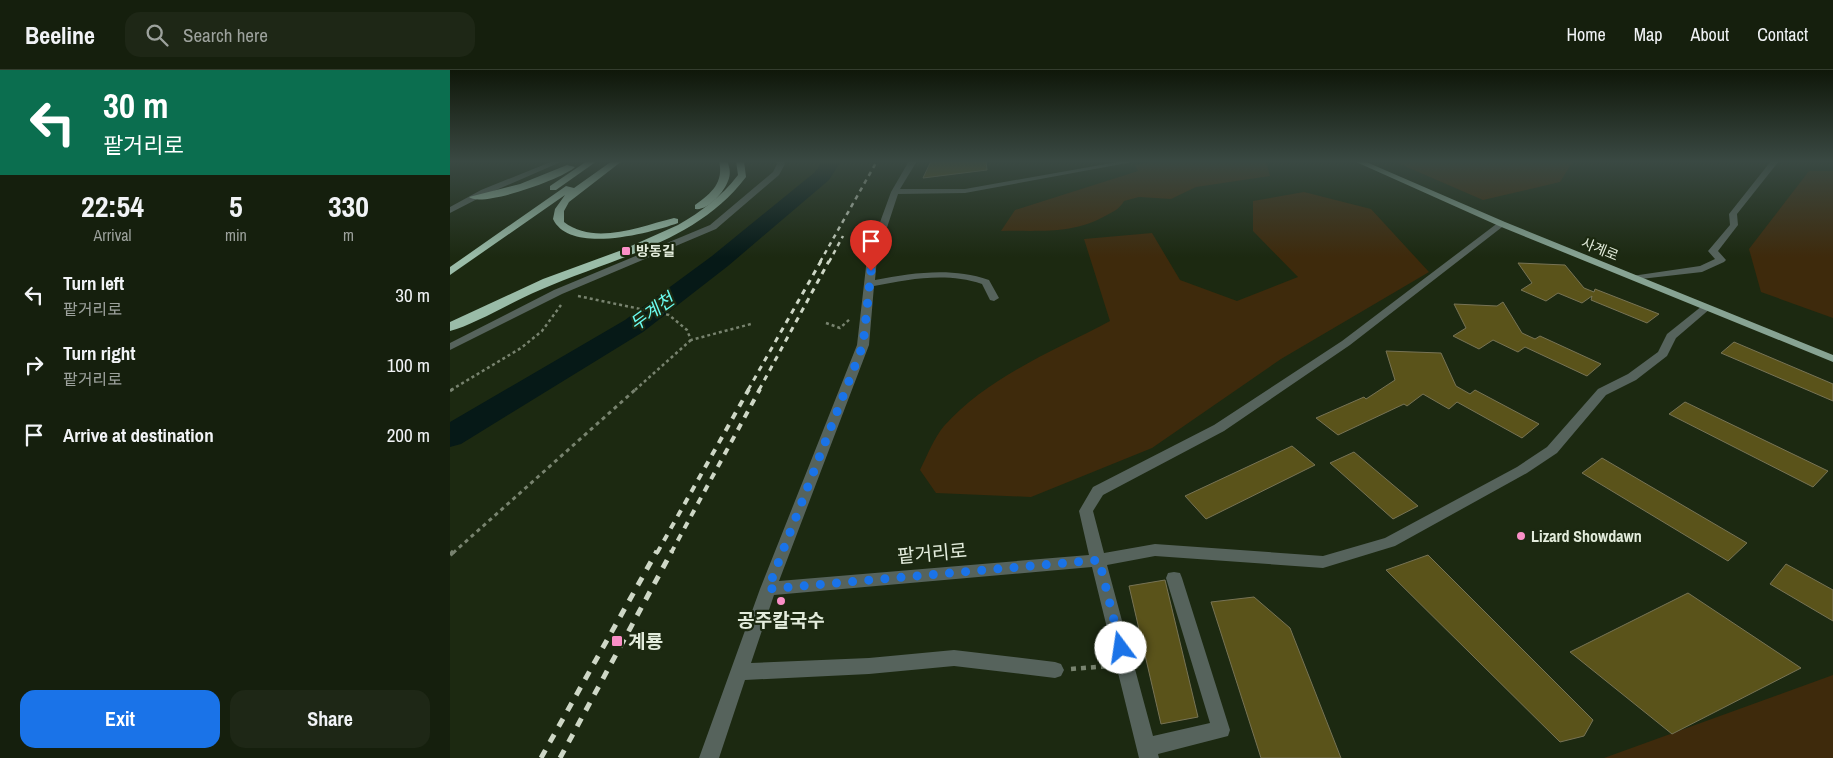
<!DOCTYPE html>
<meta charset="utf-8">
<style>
:root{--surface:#151f0d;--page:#1e2716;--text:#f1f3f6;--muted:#9da29d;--line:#343d2e;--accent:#1a73e8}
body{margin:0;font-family:"Archivo Narrow","Noto Sans KR",sans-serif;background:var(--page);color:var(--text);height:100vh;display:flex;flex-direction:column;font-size:19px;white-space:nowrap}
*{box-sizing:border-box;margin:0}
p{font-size:16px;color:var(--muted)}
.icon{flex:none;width:28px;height:28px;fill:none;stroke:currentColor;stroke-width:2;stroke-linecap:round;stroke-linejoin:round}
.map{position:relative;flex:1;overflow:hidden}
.side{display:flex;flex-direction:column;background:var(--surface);width:450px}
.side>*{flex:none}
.banner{background:#0b6e4f;color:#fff;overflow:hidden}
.pin{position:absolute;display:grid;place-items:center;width:42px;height:42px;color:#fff;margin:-51px -21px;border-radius:50% 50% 50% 0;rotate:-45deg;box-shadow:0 0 5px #0007}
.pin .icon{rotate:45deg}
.me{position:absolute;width:55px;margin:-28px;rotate:346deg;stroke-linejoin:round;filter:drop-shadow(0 0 4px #0008)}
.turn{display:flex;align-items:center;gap:18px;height:105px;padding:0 20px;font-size:22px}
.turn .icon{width:65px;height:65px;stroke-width:2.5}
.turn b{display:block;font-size:35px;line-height:42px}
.eta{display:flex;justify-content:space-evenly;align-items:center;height:85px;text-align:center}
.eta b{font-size:30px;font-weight:700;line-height:35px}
.action{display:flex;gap:10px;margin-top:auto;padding:10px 20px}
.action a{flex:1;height:58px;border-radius:15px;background:var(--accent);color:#fff;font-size:20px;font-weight:700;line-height:58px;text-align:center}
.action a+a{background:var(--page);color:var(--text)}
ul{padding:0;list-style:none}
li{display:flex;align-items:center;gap:15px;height:70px;padding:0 20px}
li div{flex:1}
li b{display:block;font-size:19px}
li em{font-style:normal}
header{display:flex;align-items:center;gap:30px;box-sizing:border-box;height:70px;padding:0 25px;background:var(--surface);border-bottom:1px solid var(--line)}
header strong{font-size:24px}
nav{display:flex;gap:28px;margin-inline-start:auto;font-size:18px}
.search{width:350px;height:45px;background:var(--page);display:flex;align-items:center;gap:12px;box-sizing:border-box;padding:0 18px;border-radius:15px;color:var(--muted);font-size:19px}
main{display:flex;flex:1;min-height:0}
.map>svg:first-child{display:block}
.green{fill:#3e2a0c}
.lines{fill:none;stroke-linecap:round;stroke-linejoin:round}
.river{fill:#061917;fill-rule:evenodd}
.building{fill:#5a531a;stroke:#777355}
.path-far2{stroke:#78836f;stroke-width:2.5;stroke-dasharray:3 3;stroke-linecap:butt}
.path-far1{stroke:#78836f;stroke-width:3;stroke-dasharray:4 4;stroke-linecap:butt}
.path{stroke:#78836f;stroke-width:4.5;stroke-dasharray:5 5;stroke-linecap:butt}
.minor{fill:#56635c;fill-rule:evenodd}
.major{fill:#87a393;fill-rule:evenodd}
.highway{fill:#9abca8;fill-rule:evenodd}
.rail-far3{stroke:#ced7c6;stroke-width:2.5;stroke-dasharray:4.5 4.5;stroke-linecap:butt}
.rail-far2{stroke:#ced7c6;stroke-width:3;stroke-dasharray:5.5 5.5;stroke-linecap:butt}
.rail-far1{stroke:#ced7c6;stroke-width:4;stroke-dasharray:7 7;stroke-linecap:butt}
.rail{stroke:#ced7c6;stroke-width:5;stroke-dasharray:9 9;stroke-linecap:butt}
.route{stroke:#1a73e8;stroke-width:9;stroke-dasharray:0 16.2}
.poi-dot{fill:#fa8fc7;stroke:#1c2911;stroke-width:2}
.labels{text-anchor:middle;stroke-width:4.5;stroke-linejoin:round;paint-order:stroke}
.far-street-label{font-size:14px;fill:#e3ecdc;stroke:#1c2911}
.far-poi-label{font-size:14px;font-weight:bold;fill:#e3ecdc;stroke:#1c2911;text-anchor:start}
.poi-label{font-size:16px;font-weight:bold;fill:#e3ecdc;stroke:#1c2911;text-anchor:start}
.water-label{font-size:18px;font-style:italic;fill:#6bfdf2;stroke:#1c2911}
.near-street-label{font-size:19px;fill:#e3ecdc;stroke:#1c2911}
.near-poi-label{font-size:19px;font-weight:bold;fill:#e3ecdc;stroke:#1c2911}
</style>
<header>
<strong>Beeline</strong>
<div class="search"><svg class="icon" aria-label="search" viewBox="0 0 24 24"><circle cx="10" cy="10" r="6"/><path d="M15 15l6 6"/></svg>Search here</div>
<nav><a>Home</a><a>Map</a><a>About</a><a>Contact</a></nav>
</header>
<main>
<section class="side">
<div class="banner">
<div class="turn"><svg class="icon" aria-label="left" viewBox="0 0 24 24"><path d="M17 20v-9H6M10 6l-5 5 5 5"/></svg><div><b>30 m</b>팥거리로</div></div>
</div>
<div class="eta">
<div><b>22:54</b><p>Arrival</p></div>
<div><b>5</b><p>min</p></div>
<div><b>330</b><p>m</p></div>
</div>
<ul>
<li><svg class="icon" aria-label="left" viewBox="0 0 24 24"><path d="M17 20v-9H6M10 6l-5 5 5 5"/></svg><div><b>Turn left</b><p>팥거리로</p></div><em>30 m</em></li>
<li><svg class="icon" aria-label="right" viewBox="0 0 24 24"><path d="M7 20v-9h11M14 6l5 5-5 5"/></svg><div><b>Turn right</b><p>팥거리로</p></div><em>100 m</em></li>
<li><svg class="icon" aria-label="arrive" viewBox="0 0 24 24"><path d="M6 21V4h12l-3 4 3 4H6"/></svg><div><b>Arrive at destination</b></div><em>200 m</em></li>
</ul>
<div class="action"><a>Exit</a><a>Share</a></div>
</section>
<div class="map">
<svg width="1383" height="688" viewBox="0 0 1383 688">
<rect width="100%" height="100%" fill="#1c2911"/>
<g class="green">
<path d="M706 91H816L820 106 746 117 721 129 689 127 674 131C670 138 665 141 657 145 622 165 590 160 551 161L565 140 688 101 685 95Z"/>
<polygon points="943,91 1123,91 1110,112 1033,130"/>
<polygon points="1359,101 1383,101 1383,248 1311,222 1299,179"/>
<path d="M854 122 921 139 979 202 831 289 702 378 581 427 486 423 470 400C477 386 484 368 494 356 539 306 602 282 660 251L634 169 702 163 730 210 787 231 848 207 803 161V131Z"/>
<polygon points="1383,605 1383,688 1154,688"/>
</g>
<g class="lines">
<polygon class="river" points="373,91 391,91 379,110 278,196 193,262 11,374 0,377 0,352 175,250 262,186 365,102"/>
</g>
<g class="building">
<polygon points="481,91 536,91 537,100 473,108"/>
<polygon points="1068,193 1115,195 1134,218 1144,222 1145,219 1209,244 1197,253 1141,230 1142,226 1132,233 1108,223 1096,231 1071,220 1082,213"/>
<polygon points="1053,232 1072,263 1085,269 1090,266 1151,294 1137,306 1075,277 1068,282 1043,270 1029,279 1003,266 1016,258 1004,234 1047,236"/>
<polygon points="1284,272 1383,314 1383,331 1271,283"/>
<polygon points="936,281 991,283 1006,316 1020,324 1025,320 1089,354 1072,368 1007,332 999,339 973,324 957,336 954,334 888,365 866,348 914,327 916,329 945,310"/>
<polygon points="1235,332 1378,401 1363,417 1219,344"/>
<polygon points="842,376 865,395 756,449 735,426"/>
<polygon points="904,382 968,436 943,449 880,393"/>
<polygon points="1152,388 1297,473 1278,491 1132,403"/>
<polygon points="978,485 1143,650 1134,666 1110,672 936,500"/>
<polygon points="1336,494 1383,520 1383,551 1320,514"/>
<polygon points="715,510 748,647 711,654 679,516"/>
<polygon points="1238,523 1351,598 1222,664 1120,582"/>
<polygon points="804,527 840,558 891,688 811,688 761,532"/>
</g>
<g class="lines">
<g class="path-far2">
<polyline points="128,226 219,245 237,260 241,270 301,254"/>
<polyline points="376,253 390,258 400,249"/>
<polyline points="1,320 71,278 92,261 111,235"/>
<polyline points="185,320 241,270"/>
</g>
<g class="path-far1">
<polyline points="0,321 3,319"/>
<polyline points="3,483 186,319"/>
</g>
<g class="path">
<polyline points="0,485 4,481"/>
<polyline points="621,599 660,596"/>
</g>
<g class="minor">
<polygon points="103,91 113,91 37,124 0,143 0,137 31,120"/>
<polygon points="326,91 334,91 335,94 329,105 266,159 112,224 0,280 0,273 104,220 260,155 323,102 327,94"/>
<path d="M459 91H467L450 119H515L673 91H688L515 123 448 124 427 188 425 210C464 203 500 197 539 210L549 228 544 231 540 230 532 214C496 202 460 209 424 216L419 275 329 511 639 485 629 441 643 417 764 355 892 271 1049 152 1056 154 900 275 774 361 653 425 643 441 654 483 705 474 873 486 935 468 1067 397 1097 377 1148 319 1178 304 1208 282 1217 264 1252 236H1260L1261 238 1226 268 1217 286 1186 310 1156 325 1107 383 1077 403 945 476 873 498 705 486 657 495 703 666 760 653 716 508 718 503 724 502 730 503 732 508 780 660 778 666 708 684 709 688H689L642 497 324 525 301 593 419 588 504 580 605 592 611 594 614 600 611 606 605 608 504 596 419 604 295 610 269 688H249L310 519 407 275 417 188 441 122Z"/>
<polygon points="1321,91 1329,91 1287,144 1288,155 1268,181 1276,190 1274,192 1252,202 1182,210 1182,206 1250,196 1265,189 1258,181 1280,155 1279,144"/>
</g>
<polygon class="major" points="904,91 914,91 1055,152 1383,285 1383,292 1049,156"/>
<g class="highway">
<polygon points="137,91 147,91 106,120 100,120 100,116"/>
<path d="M162 91H172L119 132 114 141V152C145 176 191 156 224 148L228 149V153C200 163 120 185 103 149L105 139 115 125 0 205V197L116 116 124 118Z"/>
<path d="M269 91H277C280 98 281 104 278 111 274 122 258 141 245 139V135C262 123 274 112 269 91Z"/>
<path d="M286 91H294L296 107C246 173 162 188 90 220 63 231 26 254 0 261V252L93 209 172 180 228 155C252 141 271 127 288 105Z"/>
<path d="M117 95 125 97C113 109 31 138 19 127L70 114Z"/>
</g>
<g class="rail-far3">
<polyline points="370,192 427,91"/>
<polyline points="379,192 393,166"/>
</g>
<g class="rail-far2">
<polyline points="298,320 371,191"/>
<polyline points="309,320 379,191"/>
</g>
<g class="rail-far1">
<polyline points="207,483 299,319"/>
<polyline points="221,483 310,319"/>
</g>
<g class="rail">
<polyline points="91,688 207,481"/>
<polyline points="110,688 222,481"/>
</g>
</g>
<linearGradient id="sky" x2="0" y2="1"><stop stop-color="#0f1709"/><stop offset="0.49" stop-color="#3a4943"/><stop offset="1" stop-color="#3a4943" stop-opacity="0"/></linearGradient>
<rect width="1383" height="187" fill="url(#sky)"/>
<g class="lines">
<polyline class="route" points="421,201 413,275 318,519 649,490 671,578"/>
</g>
<g class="poi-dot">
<rect x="171" y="176" width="10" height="10" rx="2.5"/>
<circle cx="1071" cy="466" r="5"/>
<circle cx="331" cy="531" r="5"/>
<rect x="161" y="565" width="12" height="12" rx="2.5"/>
</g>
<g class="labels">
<g class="far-street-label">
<text transform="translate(1150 179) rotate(22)" y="5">사계로</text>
</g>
<g class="far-poi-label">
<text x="186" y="186">방동길</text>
</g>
<g class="poi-label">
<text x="1081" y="472">Lizard Showdawn</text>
</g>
<g class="water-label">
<text transform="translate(202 242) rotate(-36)" y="6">두계천</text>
</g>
<g class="near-street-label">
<text transform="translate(482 483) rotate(-5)" y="7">팥거리로</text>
</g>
<g class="near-poi-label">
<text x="331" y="557">공주칼국수</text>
<text x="178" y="578" text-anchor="start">계룡</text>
</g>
</g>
</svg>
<div class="pin" style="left:421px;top:201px;background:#d93025"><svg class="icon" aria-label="arrive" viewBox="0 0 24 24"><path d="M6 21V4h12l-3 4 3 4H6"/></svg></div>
<svg class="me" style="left:671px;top:578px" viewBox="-20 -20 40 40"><circle r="19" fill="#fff"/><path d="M0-13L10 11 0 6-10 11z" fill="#1a73e8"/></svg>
</div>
</main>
